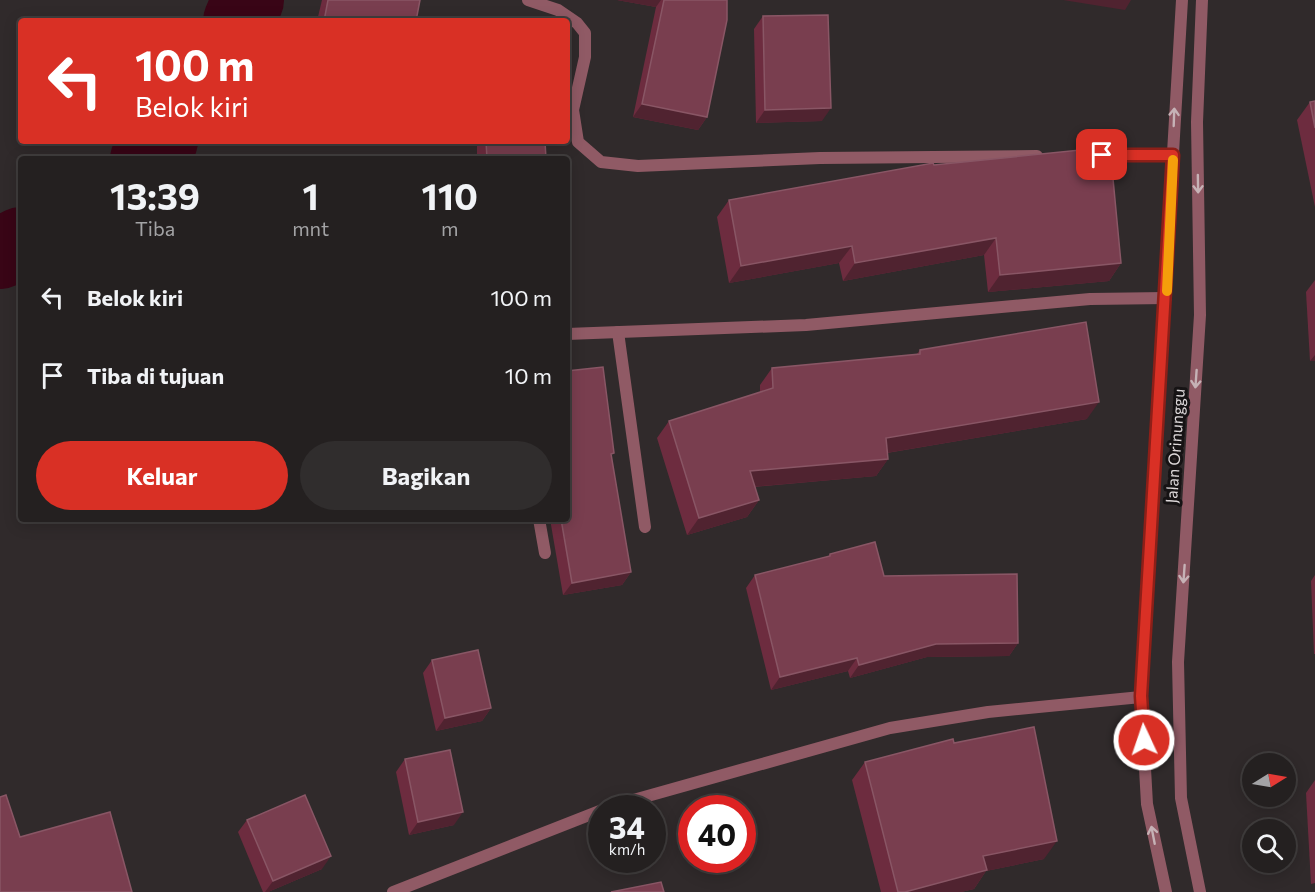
<!DOCTYPE html>
<html lang="id">
<style>
:root{--surface:#242020;--page:#302d2d;--text:#f1f3f6;--muted:#a3a3a5;--line:#413e3e;--accent:#d93025}
body{margin:0;font-family:Commissioner,sans-serif;background:var(--page);color:var(--text);height:100vh;display:flex;flex-direction:column;font-size:22px;white-space:nowrap}
*{box-sizing:border-box;margin:0}
p{font-size:20px;color:var(--muted)}
.icon{flex:none;width:33px;height:33px;fill:none;stroke:currentColor;stroke-width:2;stroke-linecap:round;stroke-linejoin:round}
.map{position:relative;flex:1;overflow:hidden}
.side{position:absolute;left:18px;top:156px;width:552px;height:366px;display:flex;flex-direction:column;background:var(--surface);border-radius:6px;box-shadow:0 3px 15px #0003,0 0 0 2px var(--line)}
.side>*{flex:none}
.top-card{position:absolute;left:18px;top:18px;width:552px;height:126px;border-radius:6px;box-shadow:0 3px 15px #0003,0 0 0 2px var(--line);background:#d93025;color:#fff;overflow:hidden}
.needle{width:39px;rotate:79deg}
.tools{position:absolute;left:1242px;top:753px;display:grid;gap:12px}
.tools a{display:grid;place-items:center;width:54px;height:54px;border-radius:50%;background:var(--surface);box-shadow:0 3px 15px #0003,0 0 0 2px var(--line);font-size:30px}
.speed{position:absolute;left:588px;top:795px;display:flex;gap:12px;font-size:30px;font-weight:700;text-align:center}
.speed>*{display:grid;place-content:center;width:78px;height:78px;border-radius:50%;background:var(--surface);box-shadow:0 3px 15px #0003,0 0 0 2px var(--line);line-height:1}
.speed small{font-size:15px;font-weight:400}
.speed .limit{border:9px solid #d22;background:#fff;color:#111}
.pin{position:absolute;display:grid;place-items:center;width:51px;height:51px;color:#fff;margin:-26px;border-radius:12px;box-shadow:0 3px 9px #0006}
.me{position:absolute;width:66px;margin:-33px;rotate:357deg;stroke-linejoin:round;filter:drop-shadow(0 0 4px #0008)}
.turn{display:flex;align-items:center;gap:21px;height:126px;padding:0 18px;font-size:27px}
.turn .icon{width:78px;height:78px;stroke-width:2.5}
.turn b{display:block;font-size:42px;line-height:51px}
.eta{display:flex;justify-content:space-evenly;align-items:center;height:102px;text-align:center}
.eta b{font-size:36px;font-weight:700;line-height:42px}
.cta{display:flex;gap:12px;margin-top:auto;padding:12px 18px}
.cta a{flex:1;height:69px;border-radius:36px;background:var(--accent);color:#fff;font-size:24px;font-weight:700;line-height:69px;text-align:center}
.cta a+a{background:var(--page);color:var(--text)}
ul{padding:0;list-style:none}
li{display:flex;align-items:center;gap:18px;height:78px;padding:0 18px}
li div{flex:1}
li b{display:block;font-size:22px}
li em{font-style:normal}
.map>svg:first-child{display:block}
.lines{fill:none;stroke-linecap:round;stroke-linejoin:round}
.river{stroke:#390516;stroke-width:72}
.minor{stroke:#905a65;stroke-width:12}
.tertiary{stroke:#905a65;stroke-width:12}
.wall{fill:#6d2c3f}
.shaded-wall{fill:#502330}
.building{fill:#793e4f;stroke:#895665;stroke-width:1.5}
.oneway{stroke:#c6b2b6}
.route-casing{stroke:#8d1f18;stroke-width:15}
.route{stroke:#d93025;stroke-width:10}
.slow{stroke:#f59e0b;stroke-width:10}
.labels{text-anchor:middle;stroke-width:6;stroke-linejoin:round;paint-order:stroke}
.street-label{font-size:16px;fill:#ddd8d9;stroke:#161314}
</style>
<div class="map">
<svg width="1315" height="892" viewBox="0 0 1315 892">
<rect width="100%" height="100%" fill="#302a2b"/>
<g class="lines">
<g class="river">
<polyline points="239,21 248,0"/>
<polyline points="146,159 162,141"/>
<polyline points="0,253 21,243"/>
</g>
<g class="minor">
<polyline points="528,0 558,10 577,23 585,33 585,57 573,110 578,142 601,162 638,166 820,158 1037,156"/>
<polyline points="1096,155 1173,155"/>
<polyline points="618,332 645,527"/>
<polyline points="567,334 806,325 1090,299 1166,298"/>
<polyline points="539,519 545,553"/>
<polyline points="605,808 890,728 988,712 1141,697"/>
<polyline points="393,892 602,810"/>
</g>
<g class="tertiary">
<polyline points="1166,892 1147,804 1141,697 1182,0"/>
<polyline points="1200,892 1181,798 1178,662 1200,315 1197,122 1202,0"/>
</g>
</g>
<g class="wall">
<polygon points="322,0 420,0 416,21 317,21"/>
<polygon points="617,0 727,0 707,117 698,130 633,117 656,7"/>
<polygon points="763,16 822,121 756,123 754,29"/>
<polygon points="1315,101 1315,207 1297,120 1310,102"/>
<polygon points="477,141 545,141 546,159 477,159"/>
<polygon points="934,165 1121,263 1109,281 988,292 984,255 843,281 839,263 729,283 717,217 729,200"/>
<polygon points="1315,280 1315,361 1310,361 1306,292"/>
<polygon points="920,350 1087,419 887,453 888,459 876,476 754,487 759,500 747,517 687,535 657,438 669,421 760,392 760,385 772,368 917,354"/>
<polygon points="611,457 631,572 622,585 563,595 550,519 567,519"/>
<polygon points="830,554 884,576 1018,643 1009,656 927,657 850,678 848,671 771,690 746,588 755,575 828,557"/>
<polygon points="1315,575 1315,654 1314,654 1311,581"/>
<polygon points="432,660 491,708 482,721 436,731 423,673"/>
<polygon points="954,743 1044,859 986,871 974,889 961,892 881,892 852,780 865,762"/>
<polygon points="405,759 454,825 409,835 396,772"/>
<polygon points="1315,780 1315,883 1311,884 1306,793"/>
<polygon points="247,820 322,869 268,892 263,892 238,832"/>
</g>
<g class="shaded-wall">
<polygon points="617,0 661,0 656,7"/>
<polygon points="1063,0 1131,0 1125,10"/>
<polygon points="642,104 707,117 698,130 633,117"/>
<polygon points="831,108 822,121 756,123 765,110"/>
<polygon points="996,238 984,255 843,281 855,263"/>
<polygon points="852,246 839,263 729,283 741,266"/>
<polygon points="1121,263 1109,281 988,292 1000,275"/>
<polygon points="1315,355 1315,361 1310,361"/>
<polygon points="1099,402 1087,419 874,455 886,438"/>
<polygon points="888,459 876,476 738,488 750,471"/>
<polygon points="759,500 747,517 687,535 699,518"/>
<polygon points="631,572 622,585 563,595 572,583"/>
<polygon points="1018,643 1009,656 927,657 850,678 859,665 936,644"/>
<polygon points="857,658 848,671 771,690 780,677"/>
<polygon points="491,708 482,721 436,731 445,718"/>
<polygon points="463,812 454,825 409,835 418,822"/>
<polygon points="1057,841 1044,859 986,871 974,889 961,892 905,892 983,856"/>
<polygon points="331,856 322,869 268,892 265,892 273,881"/>
</g>
<g class="building">
<polygon points="328,0 420,0 416,21 324,21"/>
<polygon points="664,0 727,0 727,20 707,117 642,104"/>
<polygon points="828,15 831,108 765,110 763,16"/>
<polygon points="1315,101 1315,128 1310,102"/>
<polygon points="486,141 545,141 546,159 487,159"/>
<polygon points="1110,147 1121,263 1000,275 996,238 855,263 852,246 741,266 729,200 933,163 934,165"/>
<polygon points="1086,322 1099,402 886,438 888,459 750,471 759,500 699,518 669,421 773,388 772,368 920,354 920,350"/>
<polygon points="603,367 614,453 611,454 631,572 572,583 561,519 567,519 567,371"/>
<polygon points="875,542 884,576 1017,574 1018,643 936,644 859,665 857,658 780,677 755,575 830,556 830,554"/>
<polygon points="478,650 491,708 445,718 432,660"/>
<polygon points="1034,727 1057,841 983,856 987,870 905,892 898,892 865,762 953,739 954,743"/>
<polygon points="450,750 463,812 418,822 405,759"/>
<polygon points="6,795 20,837 110,812 132,892 0,892 0,797"/>
<polygon points="305,795 331,856 273,881 247,820"/>
<polygon points="661,882 664,892 611,892"/>
</g>
<defs><path id="oneway-shaft" d="M-6 0H5M1.5-3L5.5 0L1.5 3" fill="none" stroke-width="1.6" stroke-linecap="round" stroke-linejoin="round" transform="scale(1.5)"/></defs>
<g class="oneway">
<use href="#oneway-shaft" transform="translate(1174 117) rotate(-88)"/>
<use href="#oneway-shaft" transform="translate(1198 184) rotate(89)"/>
<use href="#oneway-shaft" transform="translate(1196 379) rotate(94)"/>
<use href="#oneway-shaft" transform="translate(1184 574) rotate(94)"/>
<use href="#oneway-shaft" transform="translate(1153 835) rotate(-101)"/>
</g>
<g class="lines">
<g class="route-casing">
<polyline id="route" points="1102,155 1173,155 1141,696 1144,740"/>
</g>
<use href="#route" class="route"/>
<polyline class="slow" points="1167,291 1173,160"/>
</g>
<g class="labels">
<g class="street-label">
<text transform="translate(1175 446) rotate(-86)" y="6">Jalan Orinunggu</text>
</g>
</g>
</svg>
<div class="tools">
<a><svg class="needle" viewBox="-14 -14 28 28"><path d="M0-13l5 13h-10z" fill="#e53935"/><path d="M0 13l5-13h-10z" fill="#a3a3a5"/></svg></a>
<a><svg class="icon" aria-label="search" viewBox="0 0 24 24"><circle cx="10" cy="10" r="6"/><path d="M15 15l6 6"/></svg></a>
</div>
<div class="speed"><div>34<small>km/h</small></div><div class="limit">40</div></div>
<div class="pin" style="left:1102px;top:155px;background:#d93025"><svg class="icon" aria-label="arrive" viewBox="0 0 24 24"><path d="M6 21V4h12l-3 4 3 4H6"/></svg></div>
<svg class="me" style="left:1144px;top:740px" viewBox="-20 -20 40 40"><circle r="17" fill="#d93025" stroke="#fff" stroke-width="3"/><path d="M0-11L8 9 0 5-8 9z" fill="#fff"/></svg>
<div class="top-card">
<div class="turn"><svg class="icon" aria-label="left" viewBox="0 0 24 24"><path d="M17 20v-9H6M10 6l-5 5 5 5"/></svg><div><b>100 m</b>Belok kiri</div></div>
</div>
<section class="side">
<div class="eta">
<div><b>13:39</b><p>Tiba</p></div>
<div><b>1</b><p>mnt</p></div>
<div><b>110</b><p>m</p></div>
</div>
<ul>
<li><svg class="icon" aria-label="left" viewBox="0 0 24 24"><path d="M17 20v-9H6M10 6l-5 5 5 5"/></svg><div><b>Belok kiri</b></div><em>100 m</em></li>
<li><svg class="icon" aria-label="arrive" viewBox="0 0 24 24"><path d="M6 21V4h12l-3 4 3 4H6"/></svg><div><b>Tiba di tujuan</b></div><em>10 m</em></li>
</ul>
<div class="cta"><a>Keluar</a><a>Bagikan</a></div>
</section>
</div>
